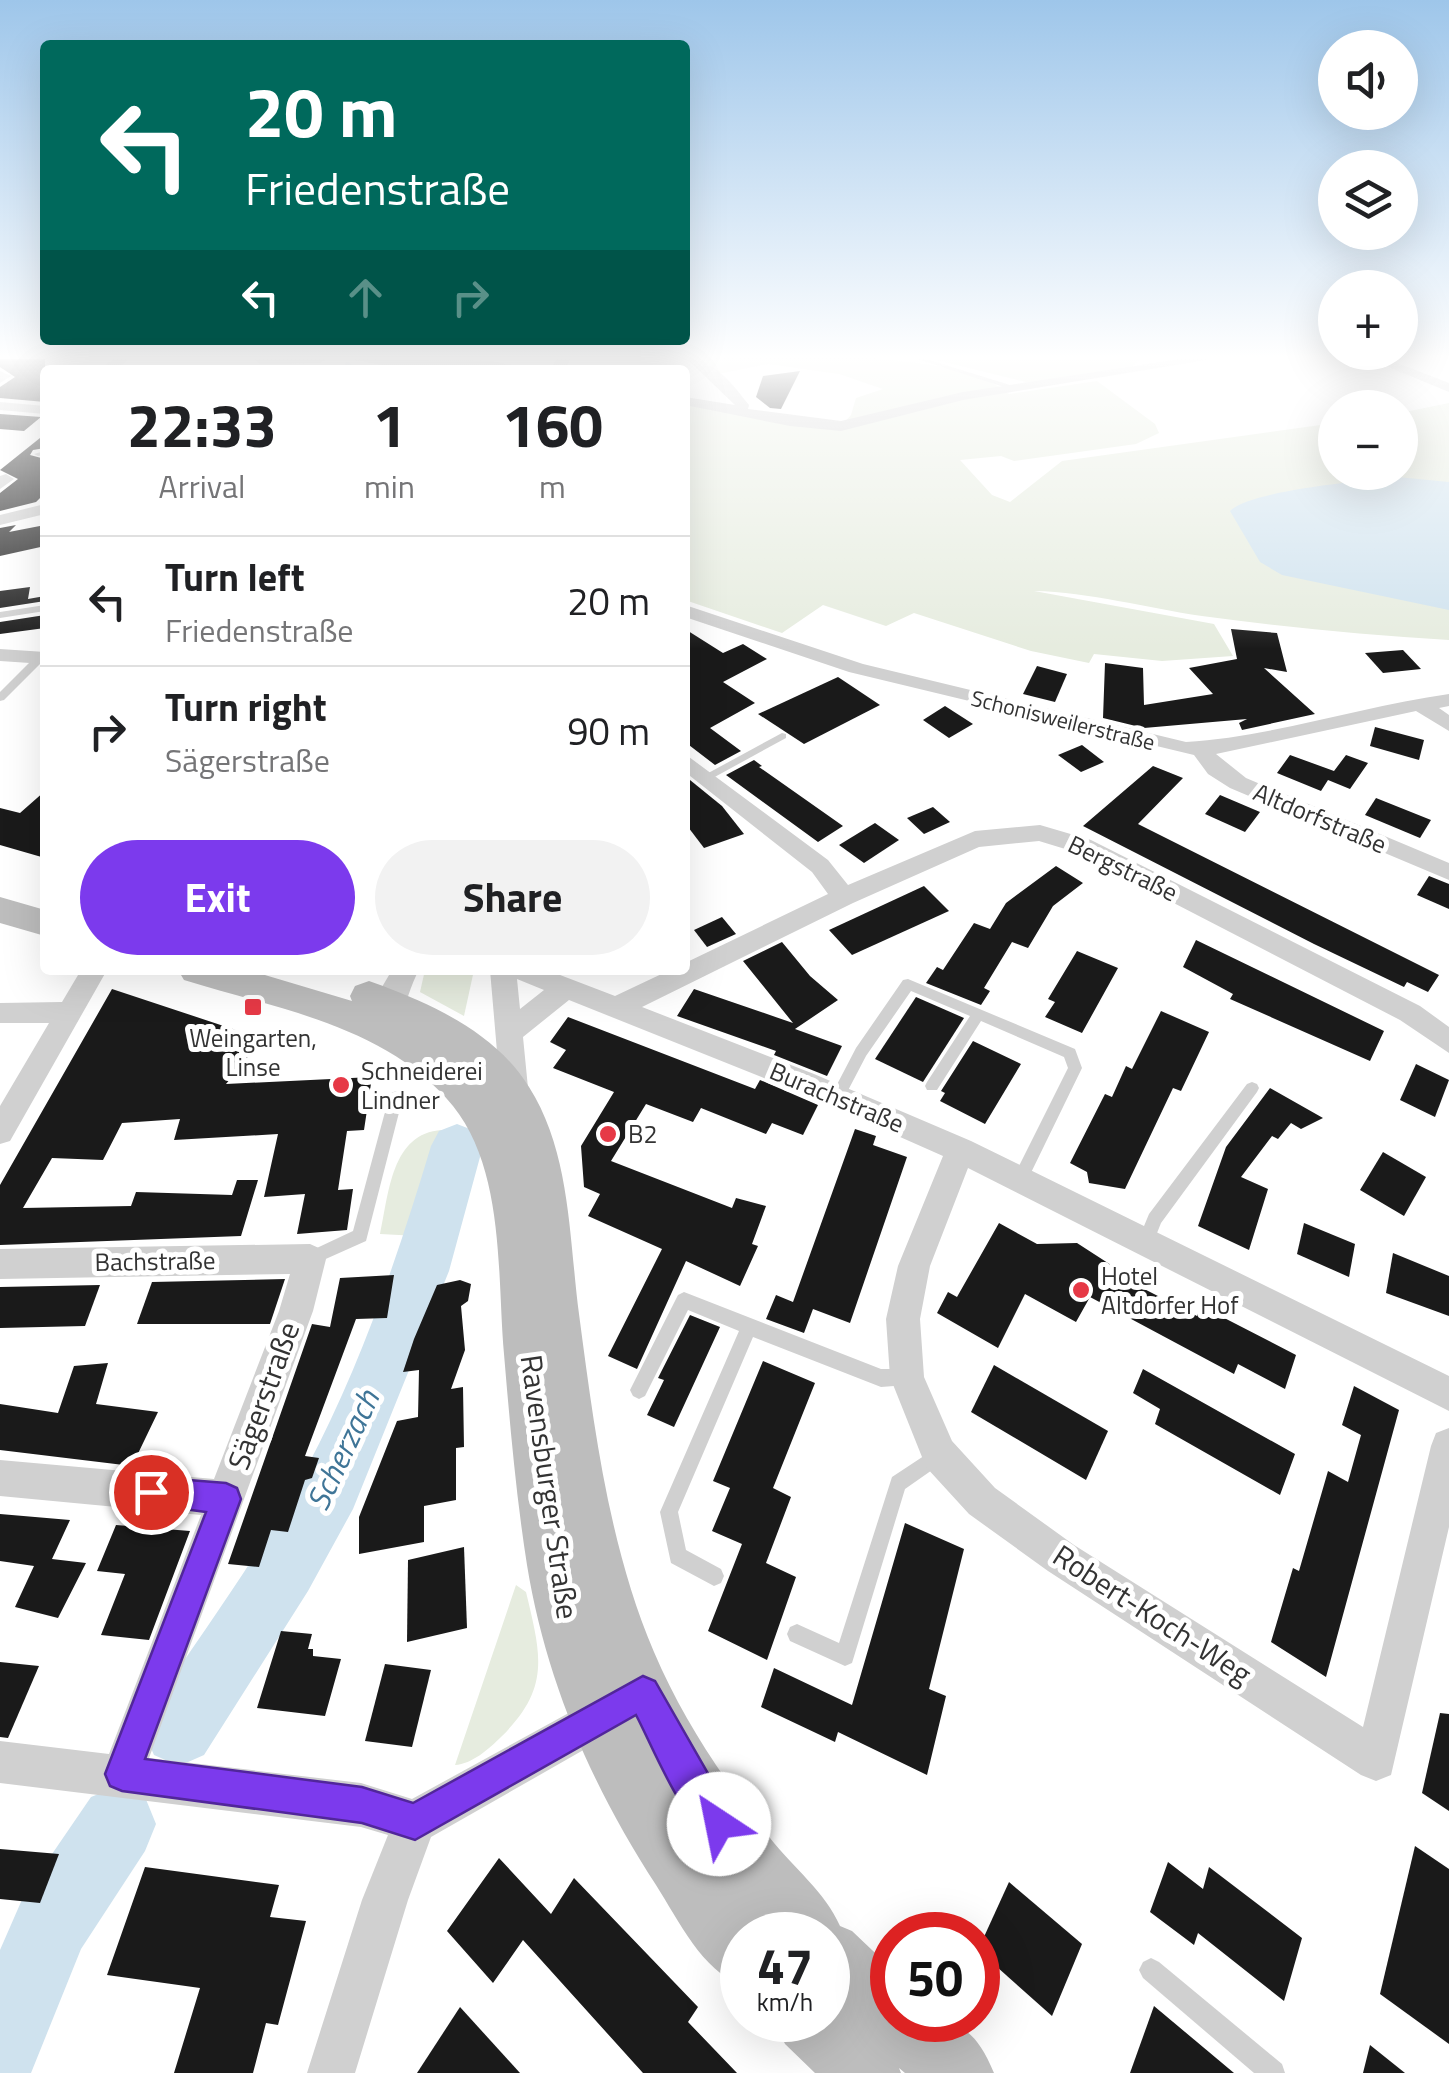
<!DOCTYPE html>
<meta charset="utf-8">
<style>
:root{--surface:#fff;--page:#f2f2f2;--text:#202124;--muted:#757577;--line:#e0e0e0;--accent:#7c3aed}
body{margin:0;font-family:"Titillium Web",sans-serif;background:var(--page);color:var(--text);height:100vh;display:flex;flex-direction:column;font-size:38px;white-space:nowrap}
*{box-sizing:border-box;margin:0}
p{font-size:32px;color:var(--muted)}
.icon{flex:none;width:55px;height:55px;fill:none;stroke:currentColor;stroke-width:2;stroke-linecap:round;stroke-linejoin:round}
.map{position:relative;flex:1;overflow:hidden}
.sheet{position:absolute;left:40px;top:365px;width:650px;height:610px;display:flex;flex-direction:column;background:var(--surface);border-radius:10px;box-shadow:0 10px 40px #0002}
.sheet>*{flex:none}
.guide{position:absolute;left:40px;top:40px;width:650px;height:305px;border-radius:10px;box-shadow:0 10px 40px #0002;background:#00695c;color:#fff;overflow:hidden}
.controls{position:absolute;left:1318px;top:30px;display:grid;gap:20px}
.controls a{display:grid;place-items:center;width:100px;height:100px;border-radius:50%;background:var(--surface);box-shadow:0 10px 40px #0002;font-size:50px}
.speed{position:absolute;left:720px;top:1912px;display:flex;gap:20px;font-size:50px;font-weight:700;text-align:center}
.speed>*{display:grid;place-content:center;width:130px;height:130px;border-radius:50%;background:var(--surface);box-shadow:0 10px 40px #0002;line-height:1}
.speed small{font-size:25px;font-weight:400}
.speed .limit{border:15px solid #d22;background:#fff;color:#111}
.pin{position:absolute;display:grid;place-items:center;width:85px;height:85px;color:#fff;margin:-42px;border:5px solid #fff;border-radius:50%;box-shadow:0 2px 10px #0007}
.me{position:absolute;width:110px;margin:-55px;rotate:326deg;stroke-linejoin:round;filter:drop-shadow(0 0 8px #0008)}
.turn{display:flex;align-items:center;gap:35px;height:210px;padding:0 40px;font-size:45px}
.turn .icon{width:130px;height:130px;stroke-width:2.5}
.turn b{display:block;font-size:70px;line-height:85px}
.lanes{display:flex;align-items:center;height:95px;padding:0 40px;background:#0003;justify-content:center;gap:50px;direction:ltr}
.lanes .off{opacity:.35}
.eta{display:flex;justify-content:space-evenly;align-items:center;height:170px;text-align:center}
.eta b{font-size:60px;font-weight:700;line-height:70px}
.button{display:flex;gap:20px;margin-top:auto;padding:20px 40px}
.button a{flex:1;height:115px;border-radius:60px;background:var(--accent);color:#fff;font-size:40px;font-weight:700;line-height:115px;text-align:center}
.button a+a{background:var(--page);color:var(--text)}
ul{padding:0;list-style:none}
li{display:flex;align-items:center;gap:30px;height:130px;padding:0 40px;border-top:2px solid var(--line)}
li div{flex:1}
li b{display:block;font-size:38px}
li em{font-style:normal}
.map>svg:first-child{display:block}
.green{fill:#e6ecdf}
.water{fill:#cfe2ee}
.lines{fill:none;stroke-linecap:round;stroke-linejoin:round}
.stream{stroke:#cfe2ee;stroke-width:4}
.river{fill:#cfe2ee;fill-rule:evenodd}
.building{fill:#1a1a1a}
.lane{fill:#d0d0d0;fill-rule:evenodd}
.street{fill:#d0d0d0;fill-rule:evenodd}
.secondary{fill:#bdbdbd;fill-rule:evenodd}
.route{fill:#7c3aed;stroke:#51269a;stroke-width:2.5}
.poi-dot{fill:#e63946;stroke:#fff;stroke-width:4}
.labels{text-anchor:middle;stroke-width:10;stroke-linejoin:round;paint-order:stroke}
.far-street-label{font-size:22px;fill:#333;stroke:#fff}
.street-label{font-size:25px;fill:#333;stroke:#fff}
.poi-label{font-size:25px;fill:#333;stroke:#fff;text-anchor:start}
.near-street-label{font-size:30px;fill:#333;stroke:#fff}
.near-water-label{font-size:32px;font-style:italic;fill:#3f7597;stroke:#fff}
</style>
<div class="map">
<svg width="1449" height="2073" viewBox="0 0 1449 2073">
<rect width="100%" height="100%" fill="#fff"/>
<g class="green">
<path d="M699 359C775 359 952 345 1009 394L1097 381 1155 424 1159 433 1136 444 1014 461 1001 456 960 460 992 495 1010 502 1062 461 1335 423V472H1400V413L1449 403V640C1366 635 1284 627 1202 616 1146 608 1090 592 1034 591L1214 624 1233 656 1162 661 1094 654 1089 663 1031 651 914 613 886 626 823 605 782 633 685 600V401L841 426 851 415 856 398 883 389 839 374 768 364 718 374Z"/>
<polygon points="932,359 1188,359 1139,360 1131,368 1030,383"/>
<polygon points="425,970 474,970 464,1016 420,992"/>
<path d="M442 1130 418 1236 380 1234C389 1194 391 1133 442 1130Z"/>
<path d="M516 1585 526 1592C541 1655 551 1688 501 1737 489 1749 472 1764 455 1765Z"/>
</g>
<path class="water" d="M1397 477 1449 482V610L1282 575 1260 562 1230 511C1251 490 1363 481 1397 477Z"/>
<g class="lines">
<polyline class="stream" points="347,364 357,370"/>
<g class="river">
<path d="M457 1124 475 1131 483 1146 449 1271 353 1509 308 1591 204 1755 179 1766 154 1755 143 1730 154 1705C206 1627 263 1550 307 1467 360 1368 399 1253 431 1146L439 1131Z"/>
<polygon points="118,1786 145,1797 156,1824 145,1851 81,1949 31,2073 0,2073 0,1950 24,1895 91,1797"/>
</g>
</g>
<g class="building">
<polygon points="0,359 45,359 45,402 0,398 0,387 15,377 0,367"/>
<polygon points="800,371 781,409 770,408 756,397 763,376"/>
<polygon points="0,414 41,417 24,431 0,429"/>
<polygon points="45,434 45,448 33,450 30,455 45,459 45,493 36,502 0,511 0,493 18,479 0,470"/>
<polygon points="16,525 9,532 45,525 45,546 0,556 0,528"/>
<polygon points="30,587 28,599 45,596 45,601 0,608 0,591"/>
<polygon points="45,615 45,628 0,634 0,622"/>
<polygon points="685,629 723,653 743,644 767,659 723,682 755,703 710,728 741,751 715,765 685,742"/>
<polygon points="1231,629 1277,633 1287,672 1264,668 1315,714 1242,730 1239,723 1247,719 1144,728 1103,718 1105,663 1143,668 1144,705 1213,694 1189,668 1237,659"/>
<polygon points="1403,650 1421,669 1383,673 1365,653"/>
<polygon points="1037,666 1067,674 1055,702 1023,694"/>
<polygon points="838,677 880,705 804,744 758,714"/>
<polygon points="945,706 973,724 949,738 923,720"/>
<polygon points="1375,727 1424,740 1419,760 1370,746"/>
<polygon points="1082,745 1104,762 1081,772 1058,755"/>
<polygon points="1290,755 1334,771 1346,755 1368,763 1350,789 1328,780 1321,791 1277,773"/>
<polygon points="754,760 762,766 759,767 843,826 818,842 726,775"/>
<polygon points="1153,766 1183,778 1138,824 1439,975 1428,992 1407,982 1404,987 1314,944 1083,826"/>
<polygon points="690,780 722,806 744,834 704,848 685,823 685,783"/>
<polygon points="45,791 45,858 0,845 0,808 20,813"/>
<polygon points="1220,795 1260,812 1245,832 1205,814"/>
<polygon points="1376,798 1431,820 1420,838 1365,815"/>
<polygon points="933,807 950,822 924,834 907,818"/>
<polygon points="875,823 899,840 864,863 839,845"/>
<polygon points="1056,866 1083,883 1053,906 1028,948 1012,942 984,988 990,991 981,1005 926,983 937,967 943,970 974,923 990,929 1006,903"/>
<polygon points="1429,876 1449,884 1449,909 1417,895"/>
<polygon points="924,886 949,911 852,955 829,930"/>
<polygon points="722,917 736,934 707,947 694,930"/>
<polygon points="1196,940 1384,1031 1370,1061 1230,999 1233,994 1183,967"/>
<polygon points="782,942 810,976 838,1000 795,1029 842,1046 827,1076 774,1055 776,1051 677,1016 694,989 793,1023 743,961"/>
<polygon points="1077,951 1118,968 1082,1033 1045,1017 1055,1002 1048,999"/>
<polygon points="112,989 263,1039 226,1084 372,1077 364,1130 347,1131 338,1190 353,1189 347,1230 297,1234 305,1194 264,1197 278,1134 174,1140 180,1119 122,1123 103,1160 52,1158 23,1208 131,1206 136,1192 232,1195 237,1180 258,1180 241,1236 0,1245 0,1185"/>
<polygon points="916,997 964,1018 923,1082 875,1059"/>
<polygon points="1161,1011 1209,1032 1181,1091 1173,1088 1125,1189 1089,1183 1087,1172 1070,1163 1105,1094 1112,1097 1126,1066 1132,1069"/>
<polygon points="568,1017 755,1089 760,1080 818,1105 803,1135 772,1123 766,1134 701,1108 693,1122 646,1104 611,1161 732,1208 736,1198 766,1206 752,1244 758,1246 740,1286 686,1261 637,1369 608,1356 662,1249 588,1216 600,1194 584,1187 581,1146 614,1092 553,1068 566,1050 550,1042"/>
<polygon points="973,1041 1021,1064 985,1124 940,1101 945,1093 941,1091"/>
<polygon points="1416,1064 1449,1080 1435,1117 1400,1100"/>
<polygon points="1270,1088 1323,1118 1301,1129 1291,1123 1278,1139 1272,1136 1241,1177 1268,1189 1249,1250 1198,1226 1226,1147"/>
<polygon points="855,1129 876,1136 873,1145 907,1157 850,1323 813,1309 804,1333 766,1319 776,1295 793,1302"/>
<polygon points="1383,1152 1426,1177 1404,1216 1360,1190"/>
<polygon points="999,1223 1037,1244 1077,1243 1111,1265 1111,1272 1197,1316 1201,1306 1296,1355 1285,1389 1238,1364 1234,1374 1090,1297 1076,1322 1025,1294 998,1348 937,1313 948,1292 957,1297"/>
<polygon points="1304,1223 1355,1244 1349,1277 1297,1254"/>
<polygon points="1393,1253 1449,1276 1449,1316 1386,1293"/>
<polygon points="394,1275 387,1318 356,1319 305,1456 319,1458 312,1478 305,1480 288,1532 271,1530 259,1567 228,1564 312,1324 330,1327 340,1278"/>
<polygon points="285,1279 270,1324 137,1324 152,1282"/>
<polygon points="460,1280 471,1284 468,1301 461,1306 465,1350 451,1389 463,1387 464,1447 456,1448 456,1500 424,1506 424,1542 359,1554 359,1517 397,1421 418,1417 419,1370 403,1372 414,1339 437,1285"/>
<polygon points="100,1285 85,1326 0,1328 0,1287"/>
<polygon points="690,1315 720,1327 674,1427 647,1415 664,1380 658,1378"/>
<polygon points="763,1361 815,1383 773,1488 791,1497 766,1563 796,1577 767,1660 708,1631 742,1544 712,1531 730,1488 713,1481"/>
<polygon points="108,1363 96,1404 158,1412 132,1466 0,1450 0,1404 58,1413 74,1366"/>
<polygon points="994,1365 1108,1431 1086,1480 971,1412"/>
<polygon points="1143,1369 1295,1454 1280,1495 1155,1424 1160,1409 1133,1393"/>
<polygon points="1354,1386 1399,1410 1326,1677 1271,1642 1293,1568 1299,1571 1328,1471 1348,1482 1361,1435 1342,1425"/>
<polygon points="0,1514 70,1520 52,1559 86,1563 58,1618 15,1607 34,1566 0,1561"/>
<polygon points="905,1523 964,1549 929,1689 946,1696 927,1775 838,1732 835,1742 761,1707 774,1668 852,1705"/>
<polygon points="116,1525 190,1531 149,1640 101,1635 125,1574 97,1571"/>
<polygon points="464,1547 467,1628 407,1642 408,1560"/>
<polygon points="281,1631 312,1634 308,1649 313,1649 313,1656 341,1659 325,1716 257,1708"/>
<polygon points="0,1662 39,1666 8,1738 0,1737"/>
<polygon points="385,1664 431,1670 412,1747 365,1741"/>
<polygon points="1440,1713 1449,1714 1449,1811 1422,1793"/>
<polygon points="1415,1846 1449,1869 1449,2044 1380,1994"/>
<polygon points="0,1849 59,1854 40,1903 0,1899"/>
<polygon points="499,1858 551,1914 574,1878 698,2007 688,2022 737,2073 643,2073 523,1940 493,1983 447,1931"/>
<polygon points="1168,1862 1203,1889 1209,1867 1302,1938 1284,2001 1198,1933 1194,1945 1150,1912"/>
<polygon points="145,1867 279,1885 270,1917 306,1921 278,2025 266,2023 253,2073 174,2073 200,1988 107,1975"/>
<polygon points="1009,1882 1082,1944 1052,2016 978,1950"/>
<polygon points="1154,2006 1234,2073 1130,2073"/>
<polygon points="460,2007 520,2073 417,2073"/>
<polygon points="1370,2045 1405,2073 1363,2073"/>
</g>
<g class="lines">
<g class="lane">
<polygon points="917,359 926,359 1020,388 1013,390"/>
<polygon points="45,451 45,455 38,456 34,454"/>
<polygon points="45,605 45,611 0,618 0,612"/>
<polygon points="39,656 44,659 43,661 4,700 0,701 0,692 35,657"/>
<polygon points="782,733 786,734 786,738 711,779 703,779 701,777"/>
<polygon points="908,979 1075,1049 1082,1068 1025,1185 1020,1187 1015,1185 1012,1180 1068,1068 1064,1057 981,1021 937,1090 927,1090 925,1086 927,1082 970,1016 911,991 866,1056 843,1100 838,1102 833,1100 831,1096 856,1048 903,980"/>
<polygon points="1252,1082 1257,1084 1259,1088 1257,1092 1161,1223 1151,1248 1145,1250 1139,1248 1137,1243 1149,1214 1247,1084"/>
<polygon points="396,1091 401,1093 403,1097 366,1241 310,1266 304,1264 302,1259 304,1254 353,1231 389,1097 391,1093"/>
<polygon points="684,1292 881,1369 907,1369 913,1371 916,1377 913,1383 907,1385 881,1387 753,1337 678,1512 686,1550 721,1569 724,1576 721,1583 714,1586 671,1563 660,1512 739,1331 688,1310 645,1396 639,1399 633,1396 630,1390 678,1295"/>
<polygon points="939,1446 945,1449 948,1455 945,1461 905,1489 852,1663 845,1666 790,1641 787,1634 790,1627 797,1624 839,1643 892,1477"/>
<polygon points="1151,1958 1159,1962 1282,2064 1285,2073 1254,2073 1143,1978 1139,1970 1143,1962"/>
</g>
<g class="street">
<polygon points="114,359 130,359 115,370 98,370"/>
<polygon points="254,359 327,359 320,363 260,364"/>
<polygon points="350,359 491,361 538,370 393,367"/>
<polygon points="556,359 570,359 565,370 551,370"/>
<path d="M687 359C714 358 733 385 749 405L748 409 841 421 963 392 1180 359H1212L963 400 841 431 790 426 685 405V397L735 405Z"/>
<polygon points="1369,359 1387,359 1449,383 1449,392"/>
<polygon points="0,371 11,376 0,383"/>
<polygon points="0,402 45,406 45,414 0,410"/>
<polygon points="6,474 14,479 0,489 0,476"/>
<polygon points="45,504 45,514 0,525 0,515"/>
<path d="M685 605 863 664 1186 742C1271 737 1363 706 1449 694V706L1439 708 1449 715V731L1416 711 1216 754 1246 778 1449 863V880L1230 788 1208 774 1194 755 849 672 685 617Z"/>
<polygon points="0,649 45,652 45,664 0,661"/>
<path d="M685 754 828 860 848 885 975 831 1040 825 1091 840 1420 1006 1449 1027V1053L1400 1020 1075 852 1039 841 979 847 853 903 642 1007 814 1074 971 1141 1449 1376V1411L968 1168 930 1266 920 1319 924 1377 952 1441 995 1488 1074 1545 1363 1727 1431 1446 1436 1433 1449 1428V1527L1391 1775 1376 1781 1361 1775 1048 1571 969 1514 926 1467 890 1377 886 1319 898 1266 943 1156 794 1090 569 1000 523 1037 529 1098 525 1106 515 1110 505 1106 501 1098 490 970H547L615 996 670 970H685V963L828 894 812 872 685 772ZM517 979 544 990 520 1009Z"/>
<polygon points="81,970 107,970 10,1141 0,1144 0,1106 49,1023 0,1023 0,1003 62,1002"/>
<path d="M392 970H419C408 990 405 1011 395 1032L385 1035 375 1032 371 1024 382 987Z"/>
<polygon points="310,1244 321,1249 326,1259 313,1311 149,1758 361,1783 412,1799 607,1692 622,1698 628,1713 622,1728 431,1837 408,1900 355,2073 307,2073 362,1900 388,1835 361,1827 0,1783 0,1741 109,1754 201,1515 0,1496 0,1460 214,1479 279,1311 290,1274 0,1279 0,1249"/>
</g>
<g class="secondary">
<polygon points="0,897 45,910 45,936 0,923"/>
<path d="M178 970H248L352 1001 350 996 355 986 369 981 383 986C438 1007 497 1035 529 1087 571 1153 569 1239 579 1314 594 1427 609 1547 654 1652 683 1720 724 1781 770 1838 792 1866 826 1893 840 1926L852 1931 892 1969V2020C947 2020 970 2015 994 2073H905L899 2068 901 2073H815L785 2044 774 2020H828V1935H742V1985C702 1971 679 1921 656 1885 592 1787 546 1681 527 1565 516 1495 510 1425 504 1354 497 1275 505 1171 453 1106 388 1026 277 1009 184 980Z"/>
</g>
</g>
<linearGradient id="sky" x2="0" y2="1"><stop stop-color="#9ec6ea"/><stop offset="0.55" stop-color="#fff"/><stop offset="1" stop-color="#fff" stop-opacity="0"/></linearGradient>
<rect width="1449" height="649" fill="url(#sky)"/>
<path class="route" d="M151 1477 226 1483 237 1488 241 1499 145 1759 362 1787 413 1803 643 1676 655 1681 737 1824 732 1837 719 1842C684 1828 654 1749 636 1715L415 1840 362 1823 122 1791 110 1786 105 1774 206 1512 140 1503 136 1492 140 1481Z"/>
<g class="poi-dot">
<rect x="243" y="997" width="20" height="20" rx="5"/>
<circle cx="341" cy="1085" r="10"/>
<circle cx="608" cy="1134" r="10"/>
<circle cx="1081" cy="1290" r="10"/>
</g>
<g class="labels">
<g class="far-street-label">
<text transform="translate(1063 720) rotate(14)" y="8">Schonisweilerstraße</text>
</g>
<g class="street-label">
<text transform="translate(1320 818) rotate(23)" y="9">Altdorfstraße</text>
<text transform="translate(1123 868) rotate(26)" y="9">Bergstraße</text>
<text transform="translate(837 1097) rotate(23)" y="9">Burachstraße</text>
<text transform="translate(155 1261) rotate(-1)" y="9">Bachstraße</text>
</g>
<g class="poi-label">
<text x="253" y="1047" text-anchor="middle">Weingarten,<tspan x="253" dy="29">Linse</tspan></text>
<text x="361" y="1080">Schneiderei<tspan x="361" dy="29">Lindner</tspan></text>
<text x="628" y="1143">B2</text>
<text x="1101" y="1285">Hotel<tspan x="1101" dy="29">Altdorfer Hof</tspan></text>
</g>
<g class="near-street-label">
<text transform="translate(264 1396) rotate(-70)" y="10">Sägerstraße</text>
<text transform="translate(549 1487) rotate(82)" y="10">Ravensburger Straße</text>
<text transform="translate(1152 1615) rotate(33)" y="10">Robert-Koch-Weg</text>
</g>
<g class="near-water-label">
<text transform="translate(343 1450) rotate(-65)" y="11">Scherzach</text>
</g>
</g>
</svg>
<div class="controls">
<a><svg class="icon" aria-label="sound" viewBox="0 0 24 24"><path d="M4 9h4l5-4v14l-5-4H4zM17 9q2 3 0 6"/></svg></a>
<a><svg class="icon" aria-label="layers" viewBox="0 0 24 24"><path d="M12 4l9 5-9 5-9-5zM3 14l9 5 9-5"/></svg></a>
<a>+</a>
<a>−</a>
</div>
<div class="speed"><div>47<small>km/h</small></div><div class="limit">50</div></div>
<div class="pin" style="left:151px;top:1492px;background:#d93025"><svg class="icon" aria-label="arrive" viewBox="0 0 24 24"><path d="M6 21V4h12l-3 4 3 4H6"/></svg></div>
<svg class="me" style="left:719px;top:1824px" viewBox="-20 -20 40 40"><circle r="19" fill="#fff"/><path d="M0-13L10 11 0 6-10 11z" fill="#7c3aed"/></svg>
<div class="guide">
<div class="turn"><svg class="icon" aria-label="left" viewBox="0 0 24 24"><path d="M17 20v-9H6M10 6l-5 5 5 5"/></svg><div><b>20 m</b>Friedenstraße</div></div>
<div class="lanes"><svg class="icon" aria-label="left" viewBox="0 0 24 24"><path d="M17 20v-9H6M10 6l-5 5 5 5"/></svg><svg class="icon off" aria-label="ahead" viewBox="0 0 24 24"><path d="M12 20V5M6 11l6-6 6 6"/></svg><svg class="icon off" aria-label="right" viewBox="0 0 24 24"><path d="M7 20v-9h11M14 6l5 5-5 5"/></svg></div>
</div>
<section class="sheet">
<div class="eta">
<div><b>22:33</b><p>Arrival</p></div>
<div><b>1</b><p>min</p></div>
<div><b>160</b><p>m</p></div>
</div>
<ul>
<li><svg class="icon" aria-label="left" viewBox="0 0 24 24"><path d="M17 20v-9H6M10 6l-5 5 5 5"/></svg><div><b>Turn left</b><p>Friedenstraße</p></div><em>20 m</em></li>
<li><svg class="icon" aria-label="right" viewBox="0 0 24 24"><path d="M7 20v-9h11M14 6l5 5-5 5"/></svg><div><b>Turn right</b><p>Sägerstraße</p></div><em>90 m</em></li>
</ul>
<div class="button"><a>Exit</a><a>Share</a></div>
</section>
</div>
